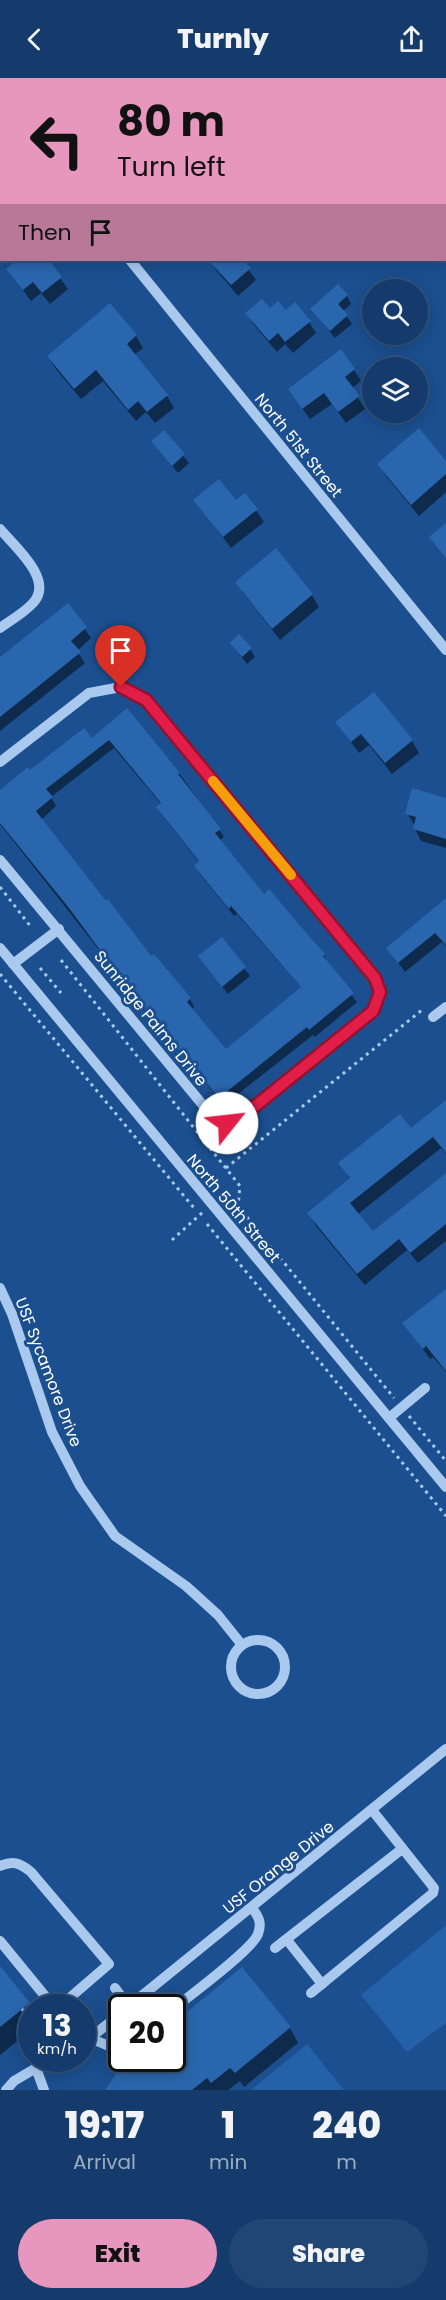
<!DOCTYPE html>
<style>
:root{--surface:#143b6b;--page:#214673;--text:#f1f3f6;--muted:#9dadc1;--line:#33557e;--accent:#e797bd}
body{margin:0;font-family:Poppins,sans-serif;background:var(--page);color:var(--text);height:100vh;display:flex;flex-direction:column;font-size:22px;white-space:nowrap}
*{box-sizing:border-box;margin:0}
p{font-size:20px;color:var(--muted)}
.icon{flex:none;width:33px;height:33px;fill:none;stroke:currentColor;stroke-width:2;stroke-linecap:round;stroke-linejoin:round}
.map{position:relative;height:2012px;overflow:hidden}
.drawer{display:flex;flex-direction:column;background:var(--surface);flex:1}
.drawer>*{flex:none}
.banner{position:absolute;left:0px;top:0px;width:447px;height:183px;box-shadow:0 3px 15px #0003,0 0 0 2px var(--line);background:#e797bd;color:#111;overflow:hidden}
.fabs{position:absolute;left:362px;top:201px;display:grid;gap:12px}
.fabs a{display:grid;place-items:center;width:66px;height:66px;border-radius:50%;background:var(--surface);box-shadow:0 3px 15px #0003,0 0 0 2px var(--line);font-size:30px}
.speed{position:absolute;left:18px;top:1916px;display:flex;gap:12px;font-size:30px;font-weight:700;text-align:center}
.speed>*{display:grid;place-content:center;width:78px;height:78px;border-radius:50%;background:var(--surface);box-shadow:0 3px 15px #0003,0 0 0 2px var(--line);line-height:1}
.speed small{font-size:15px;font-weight:400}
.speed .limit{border:3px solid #111;border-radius:9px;background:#fff;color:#111}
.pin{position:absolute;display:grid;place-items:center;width:51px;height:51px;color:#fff;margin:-62px -26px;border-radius:50% 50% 50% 0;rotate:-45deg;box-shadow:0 0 6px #0007}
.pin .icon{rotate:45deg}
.me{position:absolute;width:66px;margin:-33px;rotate:61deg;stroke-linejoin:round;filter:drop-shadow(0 0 4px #0008)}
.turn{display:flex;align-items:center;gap:21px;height:126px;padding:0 18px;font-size:27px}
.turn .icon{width:78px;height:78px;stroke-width:2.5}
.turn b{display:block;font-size:42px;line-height:51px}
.then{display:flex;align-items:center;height:57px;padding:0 18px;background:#0003;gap:12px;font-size:22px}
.eta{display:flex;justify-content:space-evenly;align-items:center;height:102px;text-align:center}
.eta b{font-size:36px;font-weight:800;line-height:42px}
.primary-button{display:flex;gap:12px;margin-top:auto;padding:12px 18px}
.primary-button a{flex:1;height:69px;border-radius:36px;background:var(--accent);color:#111;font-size:24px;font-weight:800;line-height:69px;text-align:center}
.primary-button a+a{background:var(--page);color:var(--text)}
header{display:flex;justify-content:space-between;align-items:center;height:78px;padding:0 18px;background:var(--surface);font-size:27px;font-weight:800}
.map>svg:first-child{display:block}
.green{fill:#2461a8}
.shadow{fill:#0007;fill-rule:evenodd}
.building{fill:#2a66ad;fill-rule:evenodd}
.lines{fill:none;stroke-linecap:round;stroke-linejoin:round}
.path{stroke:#a9c9ee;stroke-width:3;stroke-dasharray:3 4.5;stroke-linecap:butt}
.minor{stroke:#a9c9ee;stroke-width:10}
.route-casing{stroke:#92132f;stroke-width:15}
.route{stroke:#e11d48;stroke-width:10}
.slow{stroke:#f59e0b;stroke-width:10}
.labels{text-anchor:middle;stroke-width:6;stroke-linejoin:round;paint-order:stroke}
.street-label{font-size:16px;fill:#fff;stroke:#1b4f8f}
</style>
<header><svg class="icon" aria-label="back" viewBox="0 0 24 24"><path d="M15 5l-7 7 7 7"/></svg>Turnly<svg class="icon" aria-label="share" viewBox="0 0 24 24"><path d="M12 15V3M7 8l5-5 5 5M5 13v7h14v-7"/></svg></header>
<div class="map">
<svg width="446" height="2012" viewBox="0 0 446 2012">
<rect width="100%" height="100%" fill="#1b4f8f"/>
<g class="green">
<polygon points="446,1847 446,1945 407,1974 361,1917"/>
<polygon points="307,1966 344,2012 251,2012"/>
</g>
<g class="shadow">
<polygon points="124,0 196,0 194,2"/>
<polygon points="20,182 47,182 68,211 50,226 41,215 31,223 8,191"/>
<polygon points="210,182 241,182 256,202 238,218 216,192"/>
<polygon points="347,218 351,226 343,233 352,246 335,260 312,231"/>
<polygon points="110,227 136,258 143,270 134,277 167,318 174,330 155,345 146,334 136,343 103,303 81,321 55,290 48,278"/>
<polygon points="270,232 286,234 309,244 316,255 293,275 285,266 277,274 254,247 247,236"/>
<polygon points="354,292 361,303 352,310 365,331 346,345 332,326 310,341 297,323"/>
<polygon points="164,354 189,385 178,395 153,363"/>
<polygon points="446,385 446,414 419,438 386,398 379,387"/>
<polygon points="245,417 264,444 231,470 195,422 236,424"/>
<polygon points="276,472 312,517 319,529 280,562 244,516 237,505"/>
<polygon points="68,527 91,560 77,573 85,585 0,653 0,581"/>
<polygon points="231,565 250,571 255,579 247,586"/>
<path d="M127 632 179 695 219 751 224 759 219 763 264 818 324 876 327 886 357 924 315 959 313 957 224 1027 132 914 0 746V713L30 694 92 662ZM114 670 161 726 158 729 162 737 200 785 196 788 200 796 234 838 237 836 302 910 226 973 191 932 194 929 190 921 151 880 41 742 56 728 51 719Z"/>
<polygon points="337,645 412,663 419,675 392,696 369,667 359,675"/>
<polygon points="446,721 446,770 421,763 415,751 415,748 407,735"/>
<polygon points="446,822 446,868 442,864 405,894 388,870"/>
<polygon points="222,861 250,898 228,916 205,886"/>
<polygon points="446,1027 446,1076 441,1070 358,1136 373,1155 446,1097 446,1163 418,1185 407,1172 365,1207 316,1148 309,1136 350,1101 340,1085 410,1052"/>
<polygon points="446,1212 446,1294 433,1279 430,1281 404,1245"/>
<polygon points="0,1890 32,1931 32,1951 0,1977"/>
<polygon points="242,1891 290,1950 298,1965 244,2009 240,2003 228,2012 107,2012 133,1980 172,1980"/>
</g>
<g class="building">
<polygon points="18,182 49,182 62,199 42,215 33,204 23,212 6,191"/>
<polygon points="208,182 243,182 251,190 231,207"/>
<polygon points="338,206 348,217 338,226 348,237 330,253 310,231"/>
<polygon points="262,221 270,230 278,223 286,232 295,224 311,243 285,264 278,255 269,263 245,235"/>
<polygon points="110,225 137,257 127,266 168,317 147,334 138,323 128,332 96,292 74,311 47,278"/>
<polygon points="341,271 355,291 345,299 360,318 338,334 324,315 302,331 288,311"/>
<polygon points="419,350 446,383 446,396 411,427 377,386"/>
<polygon points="164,352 185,376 172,388 151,363"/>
<polygon points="219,401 236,422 245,415 258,431 223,459 193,422"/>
<polygon points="446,445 446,480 429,459"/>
<polygon points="276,470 313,516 272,551 235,504"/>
<polygon points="68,525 87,549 71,563 81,574 0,639 0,579"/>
<polygon points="239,556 252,570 242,579 230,565"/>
<polygon points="374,614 413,662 385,685 361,656 351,664 335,644"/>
<path d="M127 630 180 695 178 696 221 751 215 755 264 816 269 811 297 844 325 876 323 878 354 915 309 952 307 949 219 1020 125 906 69 830 0 745V712L28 689 30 692 84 650 92 660ZM109 662 161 725 156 729 199 783 194 788 229 831 231 828 301 909 226 971 187 924 191 920 154 876 151 878 108 821 106 823 36 733 53 719 46 711Z"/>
<polygon points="412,710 446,720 446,761 413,751 416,739 405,736"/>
<polygon points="446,820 446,867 435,855 398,885 386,870"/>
<polygon points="222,859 246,889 222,909 198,878"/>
<polygon points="446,1022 446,1075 433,1059 350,1125 373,1153 446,1095 446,1146 410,1175 399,1161 357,1196 307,1135 350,1100 338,1085 400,1036 411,1050"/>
<polygon points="446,1211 446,1293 426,1268 423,1271 402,1245"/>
<polygon points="0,1888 30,1925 0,1949"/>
<polygon points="242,1889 291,1949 235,1995 230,1990 211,2005 207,2000 192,2012 105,2012 127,1980 172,1980 172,1946"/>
</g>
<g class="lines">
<g class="path">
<polyline points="9,2 11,0"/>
<polyline points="0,10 2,11"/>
<polyline points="0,809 31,849"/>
<polyline points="61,882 240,1108 238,1128 394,1320"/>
<polyline points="40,890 61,915"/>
<polyline points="0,896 194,1130"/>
<polyline points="226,1090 422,932"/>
<polyline points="207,1146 446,1438"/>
<polyline points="172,1162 203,1134"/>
<polyline points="409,1338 446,1383"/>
<polyline points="22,1931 32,1943"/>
<polyline points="65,1986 80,1980"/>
</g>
<g class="minor">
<polyline points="38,2 40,0"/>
<polyline points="0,33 2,31"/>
<polyline points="130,182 446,572"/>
<path d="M0 451C14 468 55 502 33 525 24 535 11 542 0 550"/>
<polyline points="0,684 89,615 121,609 146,622 375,900 380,914 373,933 243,1038 227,1045 207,1032 0,782"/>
<polyline points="0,870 446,1409"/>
<polyline points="13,886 59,851"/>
<polyline points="433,939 446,929"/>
<polyline points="0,1210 12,1236 52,1354 80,1408 115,1458 186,1508 218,1537 242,1567"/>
<polyline points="389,1340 425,1310"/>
<circle cx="258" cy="1589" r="27"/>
<path d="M0 1788C13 1782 20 1785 31 1794L109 1886 59 1929"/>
<polyline points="287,1862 322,1906"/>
<polyline points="0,1863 54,1929"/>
<polyline points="275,1870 402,1771"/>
<polyline points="115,1910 129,1929"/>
<polyline points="311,1915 433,1815 434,1810 372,1732"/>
<polyline points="128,1929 446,1671"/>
<path d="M172 1932C189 1918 252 1872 258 1856 262 1845 259 1839 252 1830"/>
<polyline points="90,1960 111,1969 122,1966"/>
<polyline points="82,1966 122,1935"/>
<polyline points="36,1990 44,2012"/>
<polyline points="6,2012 14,2003 53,1980"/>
</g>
</g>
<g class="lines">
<g class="route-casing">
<polyline id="route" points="121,609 146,622 375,900 380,914 373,933 243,1038 227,1045"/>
</g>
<use href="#route" class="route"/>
<polyline class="slow" points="213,703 291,797"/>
</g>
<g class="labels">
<g class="street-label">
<text transform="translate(299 367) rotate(51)" y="6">North 51st Street</text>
<text transform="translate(151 940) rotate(51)" y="6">Sunridge Palms Drive</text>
<text transform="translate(234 1130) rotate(50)" y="6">North 50th Street</text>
<text transform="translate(49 1294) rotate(69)" y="6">USF Sycamore Drive</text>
<text transform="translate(278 1789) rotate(-39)" y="6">USF Orange Drive</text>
</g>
</g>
</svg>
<div class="fabs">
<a><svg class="icon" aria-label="search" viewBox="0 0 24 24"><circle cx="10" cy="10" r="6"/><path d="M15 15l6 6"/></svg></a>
<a><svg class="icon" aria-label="layers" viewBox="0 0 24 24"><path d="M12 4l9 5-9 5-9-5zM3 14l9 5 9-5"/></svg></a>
</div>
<div class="speed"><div>13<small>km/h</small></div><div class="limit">20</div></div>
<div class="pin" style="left:121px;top:609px;background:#d93025"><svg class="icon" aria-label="arrive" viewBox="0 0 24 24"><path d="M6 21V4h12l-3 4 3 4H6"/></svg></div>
<svg class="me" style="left:227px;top:1045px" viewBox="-20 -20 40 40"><circle r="19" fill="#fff"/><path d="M0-13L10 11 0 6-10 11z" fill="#e11d48"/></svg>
<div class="banner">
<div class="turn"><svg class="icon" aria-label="left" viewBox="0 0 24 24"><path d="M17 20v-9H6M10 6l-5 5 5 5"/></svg><div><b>80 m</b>Turn left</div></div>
<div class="then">Then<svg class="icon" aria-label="arrive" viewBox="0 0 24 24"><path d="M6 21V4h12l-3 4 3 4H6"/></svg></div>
</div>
</div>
<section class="drawer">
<div class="eta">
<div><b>19:17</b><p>Arrival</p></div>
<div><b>1</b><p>min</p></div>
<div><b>240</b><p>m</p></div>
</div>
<div class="primary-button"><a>Exit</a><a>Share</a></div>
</section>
